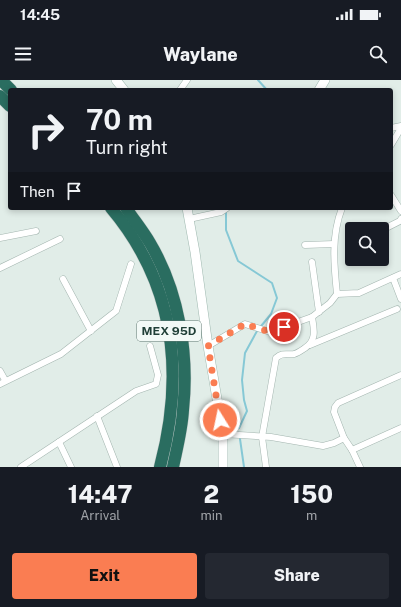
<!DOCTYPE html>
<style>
:root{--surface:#171b24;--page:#242831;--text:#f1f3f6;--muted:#9ea1a6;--accent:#fa7d52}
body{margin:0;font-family:"Public Sans",sans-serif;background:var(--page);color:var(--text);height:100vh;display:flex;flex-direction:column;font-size:15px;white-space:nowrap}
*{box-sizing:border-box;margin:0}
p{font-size:13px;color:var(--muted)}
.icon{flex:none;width:22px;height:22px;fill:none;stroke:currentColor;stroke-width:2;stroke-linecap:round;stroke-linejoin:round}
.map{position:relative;height:387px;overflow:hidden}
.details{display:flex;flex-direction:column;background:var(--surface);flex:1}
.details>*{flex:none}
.top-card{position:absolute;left:8px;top:8px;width:385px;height:122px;border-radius:4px;box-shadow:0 2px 6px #0003;background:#171b24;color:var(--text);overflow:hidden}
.fabs{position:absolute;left:345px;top:142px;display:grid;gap:8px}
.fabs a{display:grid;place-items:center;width:44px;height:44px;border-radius:4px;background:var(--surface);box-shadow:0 2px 6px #0003;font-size:20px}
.pin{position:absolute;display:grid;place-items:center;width:34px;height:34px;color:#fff;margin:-17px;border:2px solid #fff;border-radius:50%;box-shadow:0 1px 4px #0007}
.me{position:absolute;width:44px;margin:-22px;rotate:350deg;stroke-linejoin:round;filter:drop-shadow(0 0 3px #0008)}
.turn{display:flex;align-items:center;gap:14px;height:84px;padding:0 12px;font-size:18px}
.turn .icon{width:52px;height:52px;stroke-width:2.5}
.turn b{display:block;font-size:28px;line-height:34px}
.then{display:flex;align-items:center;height:38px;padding:0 12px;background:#0003;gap:8px;font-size:15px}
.eta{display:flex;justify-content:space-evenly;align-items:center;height:68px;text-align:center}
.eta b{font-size:24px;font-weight:800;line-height:28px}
.action{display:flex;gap:8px;margin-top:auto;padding:8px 12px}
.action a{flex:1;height:46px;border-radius:4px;background:var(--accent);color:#111;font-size:16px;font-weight:800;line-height:46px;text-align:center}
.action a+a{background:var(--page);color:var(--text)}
.status{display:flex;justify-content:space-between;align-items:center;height:28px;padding:0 20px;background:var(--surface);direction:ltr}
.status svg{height:11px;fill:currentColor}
header{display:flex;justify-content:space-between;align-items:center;height:52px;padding:0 12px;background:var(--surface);font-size:18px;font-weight:800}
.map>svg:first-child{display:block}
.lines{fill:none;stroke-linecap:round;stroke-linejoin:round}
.stream{stroke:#86c8d5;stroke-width:2}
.minor-casing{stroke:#a3b5af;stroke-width:7}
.secondary-casing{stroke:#9fb9b0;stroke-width:10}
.motorway-casing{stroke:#c1c9c7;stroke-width:13}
.minor{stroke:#fff;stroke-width:6}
.secondary{stroke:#fff;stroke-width:9}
.motorway{stroke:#2a6d60;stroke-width:12}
.route{stroke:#fa7d52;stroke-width:7;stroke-dasharray:0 12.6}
.labels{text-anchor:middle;stroke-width:3;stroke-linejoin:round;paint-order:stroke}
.shield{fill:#f2f9f6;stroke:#5f7770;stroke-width:1}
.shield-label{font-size:12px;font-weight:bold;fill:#203f37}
</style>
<div class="status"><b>14:45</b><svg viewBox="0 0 49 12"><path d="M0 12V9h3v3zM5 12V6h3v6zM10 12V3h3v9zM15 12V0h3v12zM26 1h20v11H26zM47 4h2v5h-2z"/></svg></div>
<header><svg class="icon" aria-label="menu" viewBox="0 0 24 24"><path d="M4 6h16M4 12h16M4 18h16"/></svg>Waylane<svg class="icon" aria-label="search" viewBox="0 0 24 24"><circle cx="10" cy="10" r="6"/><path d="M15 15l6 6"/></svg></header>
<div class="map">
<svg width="401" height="387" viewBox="0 0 401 387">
<rect width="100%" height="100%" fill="#e1ede8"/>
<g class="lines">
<g class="stream">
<polyline points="258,0 267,10"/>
<polyline points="226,131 226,150 238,181 272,203 277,218 271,234 257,251 245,273 242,300 244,320 247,331 239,348"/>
<polyline points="240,359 244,387"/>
</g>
<g class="minor-casing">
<g id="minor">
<polyline points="180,10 187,0"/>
<polyline points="391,48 401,46"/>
<polyline points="391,65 401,48"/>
<polyline points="391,115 401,131"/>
<polyline points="189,139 221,132 227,128"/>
<polyline points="382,150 400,141 401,139"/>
<polyline points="0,158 36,151"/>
<polyline points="305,165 334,164"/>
<polyline points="350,165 352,164"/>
<polyline points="312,182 319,232"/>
<polyline points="0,188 60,159"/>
<polyline points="393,198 401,219"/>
<polyline points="63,199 91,251"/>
<path d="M337 214C334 185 331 156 342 128"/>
<polyline points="310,265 397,229"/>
<polyline points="208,266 245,244 270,252 312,237 330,223 337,214 359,213 401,194"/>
<polyline points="0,291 5,300"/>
<polyline points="0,304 61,274 116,231 131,184"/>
<polyline points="97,336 117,387"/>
<polyline points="223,354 271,357 323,366 334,363 344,358"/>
<polyline points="59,362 71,387"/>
<polyline points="352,370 401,348"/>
<polyline points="21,387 136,311 156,304 158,295 150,266"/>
<path d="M266 387 262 357 276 278C283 272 286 275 294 274 298 273 302 270 305 268 317 260 314 249 312 237"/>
<polyline points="360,387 352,370 344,358 334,332 335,327 338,323 401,295"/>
</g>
</g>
<g class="secondary-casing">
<g id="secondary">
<polyline points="116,0 124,10"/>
<polyline points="319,10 325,0"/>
<polyline points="187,128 195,172 208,266 223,354 223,387"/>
</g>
</g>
<g class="motorway-casing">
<g id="motorway">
<polyline points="1,0 11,10"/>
<polyline points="0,16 10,26"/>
<path d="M111 128C175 204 185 293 160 387"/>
<path d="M126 128C134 140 143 151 150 163 179 212 189 274 183 330 182 349 177 368 173 387"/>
</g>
</g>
<use href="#minor" class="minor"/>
<use href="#secondary" class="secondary"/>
<use href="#motorway" class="motorway"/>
</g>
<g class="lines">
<polyline class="route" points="220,340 208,266 245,244 270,252 284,247"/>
</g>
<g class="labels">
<rect class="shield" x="137" y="241" width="64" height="20" rx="3"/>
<g class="shield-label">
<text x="169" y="255">MEX 95D</text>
</g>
</g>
</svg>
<div class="fabs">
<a><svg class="icon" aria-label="search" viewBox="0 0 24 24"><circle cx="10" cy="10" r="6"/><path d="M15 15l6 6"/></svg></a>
</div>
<div class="pin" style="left:284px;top:247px;background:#d93025"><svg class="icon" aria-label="arrive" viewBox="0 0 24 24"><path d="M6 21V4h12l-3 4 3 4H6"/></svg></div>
<svg class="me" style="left:220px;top:340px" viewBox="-20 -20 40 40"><circle r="17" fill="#fa7d52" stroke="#fff" stroke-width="3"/><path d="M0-11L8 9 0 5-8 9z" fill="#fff"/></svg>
<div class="top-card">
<div class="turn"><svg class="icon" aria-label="right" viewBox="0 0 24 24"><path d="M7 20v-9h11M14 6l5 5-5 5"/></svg><div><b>70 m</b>Turn right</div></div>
<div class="then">Then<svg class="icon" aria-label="arrive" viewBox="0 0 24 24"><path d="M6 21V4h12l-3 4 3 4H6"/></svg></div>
</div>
</div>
<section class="details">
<div class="eta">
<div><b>14:47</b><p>Arrival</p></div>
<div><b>2</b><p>min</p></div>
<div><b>150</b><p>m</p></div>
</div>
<div class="action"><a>Exit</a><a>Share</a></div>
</section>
